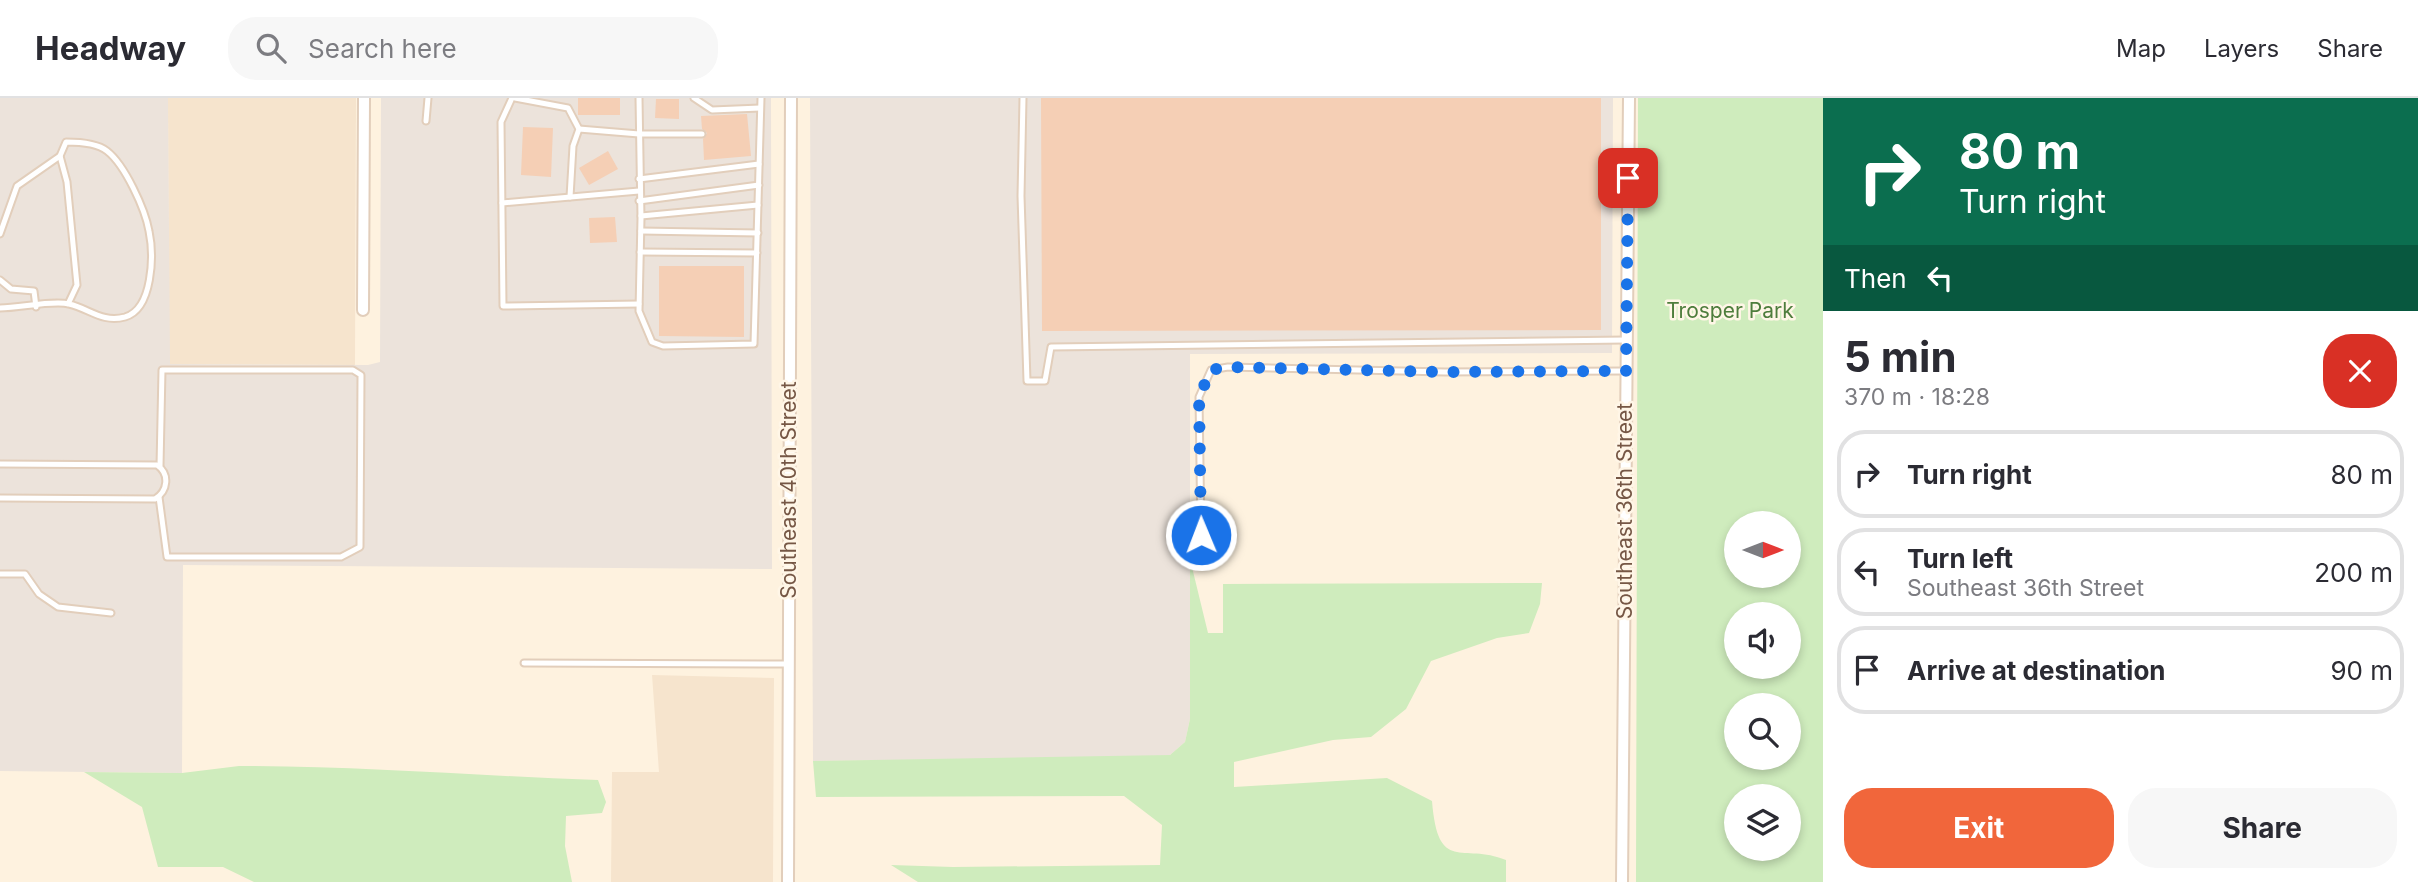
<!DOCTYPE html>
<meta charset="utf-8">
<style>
:root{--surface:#fff;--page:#f7f7f7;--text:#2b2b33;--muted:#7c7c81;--line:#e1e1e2;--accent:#f1663b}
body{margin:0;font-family:Inter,sans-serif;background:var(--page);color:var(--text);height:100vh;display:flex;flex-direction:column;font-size:26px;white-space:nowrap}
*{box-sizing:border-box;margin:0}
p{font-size:23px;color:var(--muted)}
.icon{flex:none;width:38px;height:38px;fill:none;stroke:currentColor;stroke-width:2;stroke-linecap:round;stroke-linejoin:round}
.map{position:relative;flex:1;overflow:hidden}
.details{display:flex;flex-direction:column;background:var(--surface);width:595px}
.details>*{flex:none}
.hud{background:#0b6e4f;color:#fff;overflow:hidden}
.needle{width:46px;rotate:90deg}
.fabs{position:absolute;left:1724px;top:413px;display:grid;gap:14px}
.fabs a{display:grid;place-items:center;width:77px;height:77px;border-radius:50%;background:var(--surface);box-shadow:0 4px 10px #0003;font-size:35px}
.pin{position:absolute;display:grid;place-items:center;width:60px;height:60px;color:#fff;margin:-30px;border-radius:14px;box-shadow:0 4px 10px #0006}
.me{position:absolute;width:77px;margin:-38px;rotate:359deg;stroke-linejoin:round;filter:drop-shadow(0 0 5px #0008)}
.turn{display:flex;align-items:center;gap:24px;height:147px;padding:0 21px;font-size:32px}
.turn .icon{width:91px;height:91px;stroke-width:2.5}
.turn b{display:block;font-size:49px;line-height:60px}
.then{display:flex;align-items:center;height:66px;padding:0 21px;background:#0003;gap:14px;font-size:26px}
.round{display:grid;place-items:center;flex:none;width:74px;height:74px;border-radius:28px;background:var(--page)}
.overview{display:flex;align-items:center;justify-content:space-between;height:119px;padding:0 21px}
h1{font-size:42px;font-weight:700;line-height:52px}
.action{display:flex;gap:14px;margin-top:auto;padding:14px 21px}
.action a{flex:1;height:80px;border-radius:28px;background:var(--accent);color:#fff;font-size:28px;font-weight:700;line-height:80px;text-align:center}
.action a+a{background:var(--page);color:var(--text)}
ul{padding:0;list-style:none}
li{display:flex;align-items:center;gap:21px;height:88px;margin:0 14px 10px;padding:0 7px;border:4px solid var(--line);border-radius:28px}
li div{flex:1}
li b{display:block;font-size:26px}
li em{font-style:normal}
header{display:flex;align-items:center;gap:42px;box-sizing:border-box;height:98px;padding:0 35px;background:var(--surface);border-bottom:2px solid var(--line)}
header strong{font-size:33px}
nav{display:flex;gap:38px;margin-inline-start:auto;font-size:24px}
.search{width:490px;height:63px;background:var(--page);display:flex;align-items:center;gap:18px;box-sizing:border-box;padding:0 24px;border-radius:28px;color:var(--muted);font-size:26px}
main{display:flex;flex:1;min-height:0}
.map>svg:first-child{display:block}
.residential{fill:#f6e4cd}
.industrial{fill:#ece3db}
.green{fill:#cfecbd;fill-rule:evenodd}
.building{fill:#f5cfb5}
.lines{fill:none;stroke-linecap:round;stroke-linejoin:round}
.lane-casing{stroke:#e2cebb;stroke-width:9}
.street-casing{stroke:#e2cebb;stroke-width:14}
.lane{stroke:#fff;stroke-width:5}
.street{stroke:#fff;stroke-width:10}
.route{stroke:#1a73e8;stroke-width:12;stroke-dasharray:0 21.6}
.labels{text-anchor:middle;stroke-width:5;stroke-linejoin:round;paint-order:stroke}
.park-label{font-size:21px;fill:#4e7d3c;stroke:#fff6e7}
.street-label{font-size:21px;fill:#765745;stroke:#fff6e7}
</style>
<header>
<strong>Headway</strong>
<div class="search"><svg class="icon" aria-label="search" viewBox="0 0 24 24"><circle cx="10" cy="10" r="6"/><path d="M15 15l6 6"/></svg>Search here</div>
<nav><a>Map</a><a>Layers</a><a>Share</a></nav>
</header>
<main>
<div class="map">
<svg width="1823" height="784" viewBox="0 0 1823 784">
<rect width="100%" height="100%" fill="#fef2df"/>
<g class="residential">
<polygon points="168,0 356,0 355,267 169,266"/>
<polygon points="652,577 774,580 773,784 611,784 612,674 659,674"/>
</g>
<g class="industrial">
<polygon points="0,0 168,0 170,266 368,267 380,264 381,0 771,0 772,471 183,467 182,675 0,673"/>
<polygon points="810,0 1613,0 1612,255 1190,256 1190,621 1185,644 1170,657 1148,660 813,663"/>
</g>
<g class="green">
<path d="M1638 0H1823V784H1636ZM1788 425V478H1736V425ZM1788 516V569H1736V516ZM1736 607H1788V660H1736ZM1736 698H1788V751H1736Z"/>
<path d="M1190 461 1208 535H1223V486L1542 485 1540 506 1529 535 1497 540 1431 563 1406 611 1371 639 1333 642 1234 664V689L1387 680 1432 703C1438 777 1462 744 1506 762V784H918L891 767 953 769 1160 767 1162 727 1124 698 816 699 813 663 1170 657 1185 644 1190 621Z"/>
<path d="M239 668C359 668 478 678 598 682L606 704 602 715 566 718 565 748 572 784H254L223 769H158L142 709 84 674 182 675Z"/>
</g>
<g class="building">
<rect x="578" y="0" width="42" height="17"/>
<polygon points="1041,0 1601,0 1601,232 1042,233"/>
<polygon points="656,1 679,1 679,21 655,20"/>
<polygon points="747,16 751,58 704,62 703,41 707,35 702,31 701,18"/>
<polygon points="523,29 553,30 551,79 521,77"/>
<polygon points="608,53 618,71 589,87 579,70"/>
<polygon points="615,119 617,144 590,145 589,120"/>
<polygon points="659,168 744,168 744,239 659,238"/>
</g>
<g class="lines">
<g class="lane-casing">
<g id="lane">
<polyline points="512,0 501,24 503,208 639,206"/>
<polyline points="515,0 568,10 579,31 573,48 570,99"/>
<polyline points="639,0 641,120 639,213 652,244 663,248 754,246 761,0"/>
<polyline points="694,0 712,12 760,10"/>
<polyline points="1023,0 1021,98 1027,283 1045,283 1051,249 1626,242"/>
<polyline points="426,23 428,0"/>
<polyline points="579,31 639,36 702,36"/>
<polyline points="639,81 759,66"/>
<polyline points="639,103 759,87"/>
<polyline points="502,105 639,93"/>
<polyline points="641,118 758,107"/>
<polyline points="641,133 758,135"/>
<polyline points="0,136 17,88 60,58"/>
<polyline points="640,154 757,155"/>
<polyline points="0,182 11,191 34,193 36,209"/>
<path d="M0 210C20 210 52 202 69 206 90 211 102 225 125 219 153 211 154 157 149 133 145 111 125 67 107 53 97 45 79 44 66 44L60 58 67 84 77 187 68 206"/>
<path d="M0 366 157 367C170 376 168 393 155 401L0 400"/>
<polyline points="159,399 167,459 341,459 360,449 361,277 353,272 162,272 160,368"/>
<polyline points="1214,449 1201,437 1199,299 1211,272 1228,269 1445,274 1626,273"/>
<polyline points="0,476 25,476 39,496 58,509 111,515"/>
<polyline points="524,565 789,566"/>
</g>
</g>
<g class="street-casing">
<g id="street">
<polyline points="363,212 364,0"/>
<polyline points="788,784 791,0"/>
<polyline points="1622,784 1629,0"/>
</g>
</g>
<use href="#lane" class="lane"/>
<use href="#street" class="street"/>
</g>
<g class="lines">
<polyline class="route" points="1201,437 1199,299 1211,272 1228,269 1445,274 1626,273 1628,80"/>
</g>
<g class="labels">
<g class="park-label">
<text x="1730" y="220">Trosper Park</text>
</g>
<g class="street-label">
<text transform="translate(789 392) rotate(-90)" y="7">Southeast 40th Street</text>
<text transform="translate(1625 413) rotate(-90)" y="7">Southeast 36th Street</text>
</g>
</g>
</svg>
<div class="fabs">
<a><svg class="needle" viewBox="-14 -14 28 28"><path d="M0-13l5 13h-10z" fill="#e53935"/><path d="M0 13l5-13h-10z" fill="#7c7c81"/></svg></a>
<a><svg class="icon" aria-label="sound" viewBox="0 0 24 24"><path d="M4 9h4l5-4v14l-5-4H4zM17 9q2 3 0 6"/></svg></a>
<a><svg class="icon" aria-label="search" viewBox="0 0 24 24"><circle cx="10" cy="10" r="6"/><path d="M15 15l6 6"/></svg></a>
<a><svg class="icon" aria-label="layers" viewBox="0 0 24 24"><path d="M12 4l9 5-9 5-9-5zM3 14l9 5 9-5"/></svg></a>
</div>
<div class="pin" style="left:1628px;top:80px;background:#d93025"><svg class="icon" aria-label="arrive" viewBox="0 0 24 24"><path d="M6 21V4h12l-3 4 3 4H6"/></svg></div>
<svg class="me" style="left:1201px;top:437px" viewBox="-20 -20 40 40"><circle r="17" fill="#1a73e8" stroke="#fff" stroke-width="3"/><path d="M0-11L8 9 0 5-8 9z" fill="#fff"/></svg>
</div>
<section class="details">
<div class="hud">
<div class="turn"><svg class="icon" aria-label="right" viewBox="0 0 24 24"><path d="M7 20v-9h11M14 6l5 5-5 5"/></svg><div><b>80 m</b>Turn right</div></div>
<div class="then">Then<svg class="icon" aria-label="left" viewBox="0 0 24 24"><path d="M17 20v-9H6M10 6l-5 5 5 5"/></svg></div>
</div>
<div class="overview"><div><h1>5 min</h1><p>370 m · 18:28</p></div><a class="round" style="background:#d93025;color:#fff"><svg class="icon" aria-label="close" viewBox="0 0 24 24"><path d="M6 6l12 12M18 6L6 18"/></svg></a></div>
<ul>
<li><svg class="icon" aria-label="right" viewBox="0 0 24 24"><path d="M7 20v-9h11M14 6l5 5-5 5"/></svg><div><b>Turn right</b></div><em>80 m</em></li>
<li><svg class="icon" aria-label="left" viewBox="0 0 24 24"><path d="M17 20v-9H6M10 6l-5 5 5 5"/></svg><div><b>Turn left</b><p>Southeast 36th Street</p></div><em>200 m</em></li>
<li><svg class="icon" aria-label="arrive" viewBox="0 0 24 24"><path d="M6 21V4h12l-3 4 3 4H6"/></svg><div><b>Arrive at destination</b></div><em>90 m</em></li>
</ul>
<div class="action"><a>Exit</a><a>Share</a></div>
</section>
</main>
